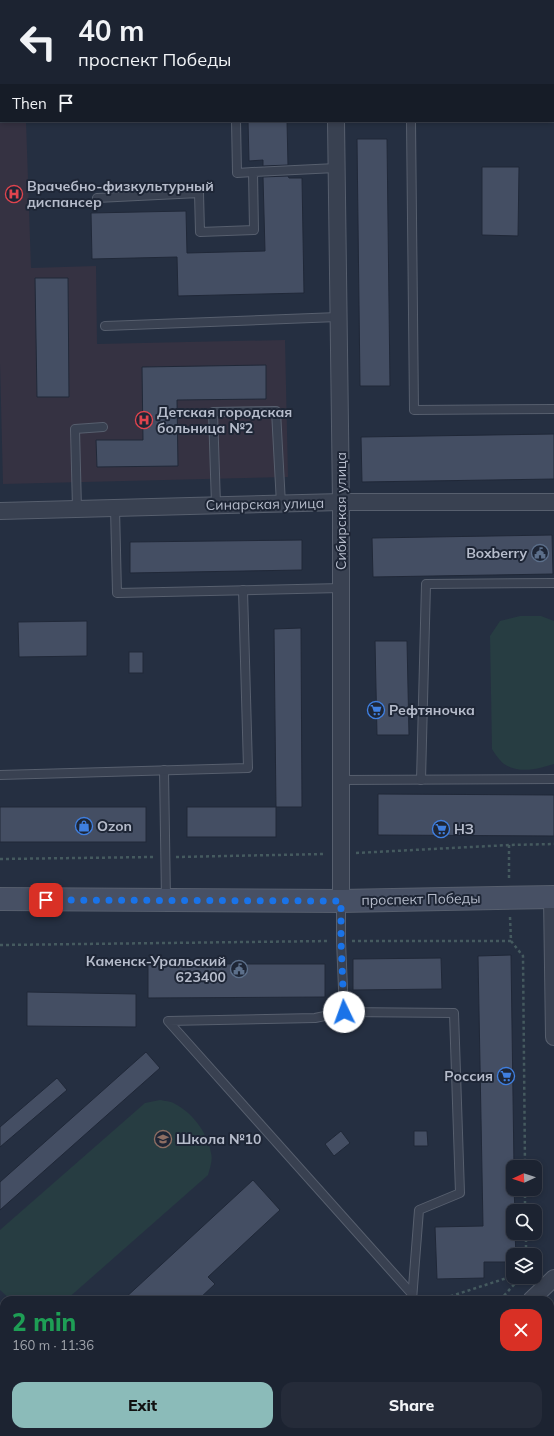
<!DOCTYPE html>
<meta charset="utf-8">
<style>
:root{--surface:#1c2331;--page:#252b39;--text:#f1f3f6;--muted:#a0a4ab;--line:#3a404d;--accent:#8bbbb9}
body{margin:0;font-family:Mulish,sans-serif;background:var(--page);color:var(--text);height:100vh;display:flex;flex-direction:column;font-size:15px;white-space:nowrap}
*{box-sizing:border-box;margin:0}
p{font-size:13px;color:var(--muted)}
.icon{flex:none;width:22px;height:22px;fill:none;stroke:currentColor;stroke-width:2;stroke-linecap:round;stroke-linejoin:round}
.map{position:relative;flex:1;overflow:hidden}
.panel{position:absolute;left:0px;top:1296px;width:554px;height:140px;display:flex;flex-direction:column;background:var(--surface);border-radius:12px 12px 0 0;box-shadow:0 2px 6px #0003,0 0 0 1px var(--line)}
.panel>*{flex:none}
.hud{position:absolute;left:0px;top:0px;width:554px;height:122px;box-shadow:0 2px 6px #0003,0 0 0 1px var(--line);background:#1c2331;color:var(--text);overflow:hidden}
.needle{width:26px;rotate:267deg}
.buttons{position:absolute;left:506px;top:1160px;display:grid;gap:8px}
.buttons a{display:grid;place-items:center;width:36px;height:36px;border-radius:8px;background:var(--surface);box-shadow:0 2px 6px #0003,0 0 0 1px var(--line);font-size:20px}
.pin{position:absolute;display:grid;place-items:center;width:34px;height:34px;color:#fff;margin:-17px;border-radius:8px;box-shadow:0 2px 6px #0006}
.me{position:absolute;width:44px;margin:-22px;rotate:357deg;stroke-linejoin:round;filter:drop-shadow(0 0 3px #0008)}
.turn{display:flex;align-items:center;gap:14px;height:84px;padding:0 12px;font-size:18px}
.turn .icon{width:52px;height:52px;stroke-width:2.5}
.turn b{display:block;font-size:28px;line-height:34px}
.then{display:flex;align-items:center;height:38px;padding:0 12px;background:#0003;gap:8px;font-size:15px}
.round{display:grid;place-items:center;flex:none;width:42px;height:42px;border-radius:12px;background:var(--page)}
.head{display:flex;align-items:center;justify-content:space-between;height:68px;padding:0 12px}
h1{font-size:24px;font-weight:800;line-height:30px;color:#1e9e55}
.primary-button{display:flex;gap:8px;margin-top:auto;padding:8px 12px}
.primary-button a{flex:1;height:46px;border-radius:12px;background:var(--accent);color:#111;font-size:16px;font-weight:800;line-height:46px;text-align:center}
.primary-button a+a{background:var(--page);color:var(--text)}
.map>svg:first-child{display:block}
.medical{fill:#353242}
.green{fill:#273d42}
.building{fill:#444e63;stroke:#202838}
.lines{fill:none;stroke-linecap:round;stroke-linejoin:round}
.lane-casing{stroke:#575f6e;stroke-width:10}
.street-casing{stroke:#575f6e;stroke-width:18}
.secondary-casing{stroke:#575f6e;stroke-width:24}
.path{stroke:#455a5f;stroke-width:2.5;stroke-dasharray:3 3;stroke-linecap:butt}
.lane{stroke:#394151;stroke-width:8}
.street{stroke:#394151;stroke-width:16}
.secondary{stroke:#475064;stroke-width:22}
.route{stroke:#1a73e8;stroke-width:7;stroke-dasharray:0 12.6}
.labels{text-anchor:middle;stroke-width:4;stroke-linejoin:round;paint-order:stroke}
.poi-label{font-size:14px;font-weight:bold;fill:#b6bccb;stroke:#1e2636;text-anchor:start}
.street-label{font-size:14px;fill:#b6bccb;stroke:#1e2636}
</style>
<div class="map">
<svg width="554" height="1436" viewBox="0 0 554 1436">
<rect width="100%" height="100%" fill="#252f41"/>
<polygon class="medical" points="0,77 1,121 26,121 31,268 96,266 97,344 285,340 288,477 3,484 0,363"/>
<g class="green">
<path d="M520 616H541L554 621V764C538 769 520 774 504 764 500 761 495 754 492 749L490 636 500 621Z"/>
<path d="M160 1100C165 1101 171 1101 175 1104 193 1113 208 1134 211 1153 213 1160 210 1168 208 1175L66 1300H11L0 1290V1230L145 1103Z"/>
<polygon points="319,1432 433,1432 429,1436 314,1436"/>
</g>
<g class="building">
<polygon points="248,121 287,121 288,165 263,166 263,160 249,161"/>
<polygon points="357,139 387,139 390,386 360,386"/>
<polygon points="482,167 519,167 518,236 482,235"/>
<polygon points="288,176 289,178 302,178 304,293 178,296 177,257 92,259 91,213 186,211 187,253 265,251 263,177"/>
<polygon points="35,278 68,278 69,397 37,397"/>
<polygon points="266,365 266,399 177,400 178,466 97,467 96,440 143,440 142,367"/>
<polygon points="554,434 554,479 362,482 361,437"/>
<polygon points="552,535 553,574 373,577 372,538"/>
<polygon points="302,540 302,570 130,573 130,542"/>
<polygon points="87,621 87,656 19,657 18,622"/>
<polygon points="301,628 302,807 276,807 274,629"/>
<polygon points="375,641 407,641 409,735 377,735"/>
<rect x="129" y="652" width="14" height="21"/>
<polygon points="378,794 554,795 554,836 378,835"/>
<rect x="0" y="807" width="146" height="35"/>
<rect x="187" y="807" width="89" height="30"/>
<polygon points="511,955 514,1167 513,1167 513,1189 514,1189 515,1211 513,1211 513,1233 515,1233 516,1255 513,1255 513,1262 484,1262 484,1278 437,1279 435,1227 483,1226 478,956"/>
<polygon points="441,958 442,989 353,990 353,959"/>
<polygon points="148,964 325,964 325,997 148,998"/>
<polygon points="27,992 136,994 136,1027 27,1026"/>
<polygon points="146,1052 160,1068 0,1210 0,1182"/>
<polygon points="57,1078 67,1090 0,1147 0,1127"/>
<polygon points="341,1131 350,1143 334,1156 325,1144"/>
<polygon points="414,1131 427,1131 428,1146 414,1146"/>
<polygon points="253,1180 280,1210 208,1277 215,1284 198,1300 123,1300"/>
</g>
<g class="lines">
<g class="lane-casing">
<g id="lane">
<polyline points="63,0 63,1"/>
<polyline points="247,0 247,1"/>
<polyline points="410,0 410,1"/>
<polyline points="105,1 132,1"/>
<polyline points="236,121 237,173 253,172"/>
<polyline points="411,121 414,410 554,409"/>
<polyline points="97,198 199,193 200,232 254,230 253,172 336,168"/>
<polyline points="105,326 338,317"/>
<polyline points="216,505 213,412 276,411 281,504"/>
<polyline points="115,508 117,593 341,588"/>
<polyline points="77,509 75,429 103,427"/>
<polyline points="164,770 166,900"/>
<polyline points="0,775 248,768 243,590"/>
<polyline points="341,780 554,779"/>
<polyline points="421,780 426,584 554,583"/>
<polyline points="341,902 341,941 344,1012 454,1013 460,1193 419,1210 412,1300"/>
<polyline points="344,1012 315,1018 168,1021 412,1294"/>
<polyline points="469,1432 472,1436"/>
</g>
</g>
<g class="street-casing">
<g id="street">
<polyline points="334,0 334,1"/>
<polyline points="336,121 341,502 341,901"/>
<polyline points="0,511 341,502 554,502"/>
<polyline points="552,897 554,1037"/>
<polyline points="531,1300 554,1278"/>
<polyline points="304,1436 308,1432"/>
</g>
</g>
<g class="secondary-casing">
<polyline id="secondary" points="0,899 341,901 554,897"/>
</g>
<g class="path">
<polyline points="509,845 509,880"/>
<polyline points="356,853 509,845 554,844"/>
<polyline points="176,857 325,854"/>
<polyline points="0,859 153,857"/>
<polyline points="352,941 511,941 510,917"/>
<polyline points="511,941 523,956 525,1167"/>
<polyline points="0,945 329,941"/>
<polyline points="525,1189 525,1211"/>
<polyline points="526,1233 526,1255"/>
<polyline points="439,1300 513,1276"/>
<polyline points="500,1300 521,1277"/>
<polyline points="550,1325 554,1322"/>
<polyline points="448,1432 451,1436"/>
<polyline points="268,1436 272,1432"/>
<polyline points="381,1436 386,1432"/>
<polyline points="388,1436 398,1432"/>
<polyline points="425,1436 428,1432"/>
<polyline points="441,1436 444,1432"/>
</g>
<use href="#lane" class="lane"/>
<use href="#street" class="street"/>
<use href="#secondary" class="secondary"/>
</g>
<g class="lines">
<polyline class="route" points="46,900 341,901 341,941 344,1012"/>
</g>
<defs>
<g id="hospital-ring" transform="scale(0.9)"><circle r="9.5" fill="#1e2636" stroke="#e0444e" stroke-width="1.5"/><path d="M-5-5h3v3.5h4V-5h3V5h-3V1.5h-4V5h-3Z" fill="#e0444e"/></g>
<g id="civic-ring" transform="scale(0.9)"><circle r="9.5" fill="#1e2636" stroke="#5c6f8a" stroke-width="1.5"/><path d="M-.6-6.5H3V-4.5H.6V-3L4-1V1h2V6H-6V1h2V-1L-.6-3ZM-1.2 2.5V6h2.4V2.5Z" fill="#5c6f8a"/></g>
<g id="supermarket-ring" transform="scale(0.9)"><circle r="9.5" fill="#1e2636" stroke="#3f7fe0" stroke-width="1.5"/><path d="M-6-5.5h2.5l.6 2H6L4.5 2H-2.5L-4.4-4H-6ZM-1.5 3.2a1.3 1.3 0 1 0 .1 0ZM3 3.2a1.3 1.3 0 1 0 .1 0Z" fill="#3f7fe0"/></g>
<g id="shop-ring" transform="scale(0.9)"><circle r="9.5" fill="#1e2636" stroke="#3f7fe0" stroke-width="1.5"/><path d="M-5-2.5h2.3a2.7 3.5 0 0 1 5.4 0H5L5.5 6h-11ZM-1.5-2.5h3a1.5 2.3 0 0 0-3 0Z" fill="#3f7fe0"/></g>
<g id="school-ring" transform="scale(0.9)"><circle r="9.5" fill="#1e2636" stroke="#8d6e63" stroke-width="1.5"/><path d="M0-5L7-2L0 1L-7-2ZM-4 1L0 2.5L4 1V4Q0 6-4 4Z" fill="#8d6e63"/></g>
</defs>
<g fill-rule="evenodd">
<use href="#hospital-ring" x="14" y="194"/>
<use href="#hospital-ring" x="144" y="420"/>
<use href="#civic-ring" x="540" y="553"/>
<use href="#supermarket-ring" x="376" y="710"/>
<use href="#shop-ring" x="84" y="826"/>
<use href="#supermarket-ring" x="441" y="829"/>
<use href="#civic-ring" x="239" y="969"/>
<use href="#supermarket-ring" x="506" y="1076"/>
<use href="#school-ring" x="163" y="1139"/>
</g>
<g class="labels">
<g class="poi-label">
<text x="27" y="191">Врачебно-физкультурный<tspan x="27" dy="16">диспансер</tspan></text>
<text x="157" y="417">Детская городская<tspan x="157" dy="16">больница №2</tspan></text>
<text x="527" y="558" text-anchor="end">Boxberry</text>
<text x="389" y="715">Рефтяночка</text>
<text x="97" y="831">Ozon</text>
<text x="454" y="834">НЗ</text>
<text x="226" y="966" text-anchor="end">Каменск-Уральский<tspan x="226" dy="16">623400</tspan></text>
<text x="493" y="1081" text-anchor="end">Россия</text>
<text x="176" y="1144">Школа №10</text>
</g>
<g class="street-label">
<text transform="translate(265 504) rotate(-1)" y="5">Синарская улица</text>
<text transform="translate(341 511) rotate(-90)" y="5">Сибирская улица</text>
<text transform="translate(421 899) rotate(-1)" y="5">проспект Победы</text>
</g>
</g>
</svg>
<div class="buttons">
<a><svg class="needle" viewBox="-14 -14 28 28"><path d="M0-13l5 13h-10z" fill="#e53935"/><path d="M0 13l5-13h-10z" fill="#a0a4ab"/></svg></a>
<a><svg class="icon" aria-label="search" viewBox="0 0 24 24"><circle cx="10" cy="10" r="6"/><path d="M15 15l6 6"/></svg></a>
<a><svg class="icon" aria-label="layers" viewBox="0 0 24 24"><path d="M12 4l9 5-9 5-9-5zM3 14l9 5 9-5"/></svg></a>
</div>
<div class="pin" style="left:46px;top:900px;background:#d93025"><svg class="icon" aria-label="arrive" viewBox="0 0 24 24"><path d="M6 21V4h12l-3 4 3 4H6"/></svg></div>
<svg class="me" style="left:344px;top:1012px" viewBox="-20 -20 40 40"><circle r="19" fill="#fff"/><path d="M0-13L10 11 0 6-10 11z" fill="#1a73e8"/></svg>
<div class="hud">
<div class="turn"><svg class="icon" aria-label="left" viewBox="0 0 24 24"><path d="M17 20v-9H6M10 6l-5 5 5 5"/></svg><div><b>40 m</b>проспект Победы</div></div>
<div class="then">Then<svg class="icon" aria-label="arrive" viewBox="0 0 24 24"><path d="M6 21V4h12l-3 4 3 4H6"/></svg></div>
</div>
<section class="panel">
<div class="head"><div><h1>2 min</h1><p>160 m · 11:36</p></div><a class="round" style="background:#d93025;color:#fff"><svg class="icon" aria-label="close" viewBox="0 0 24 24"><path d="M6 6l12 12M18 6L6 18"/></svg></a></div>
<div class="primary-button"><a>Exit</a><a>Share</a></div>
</section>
</div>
